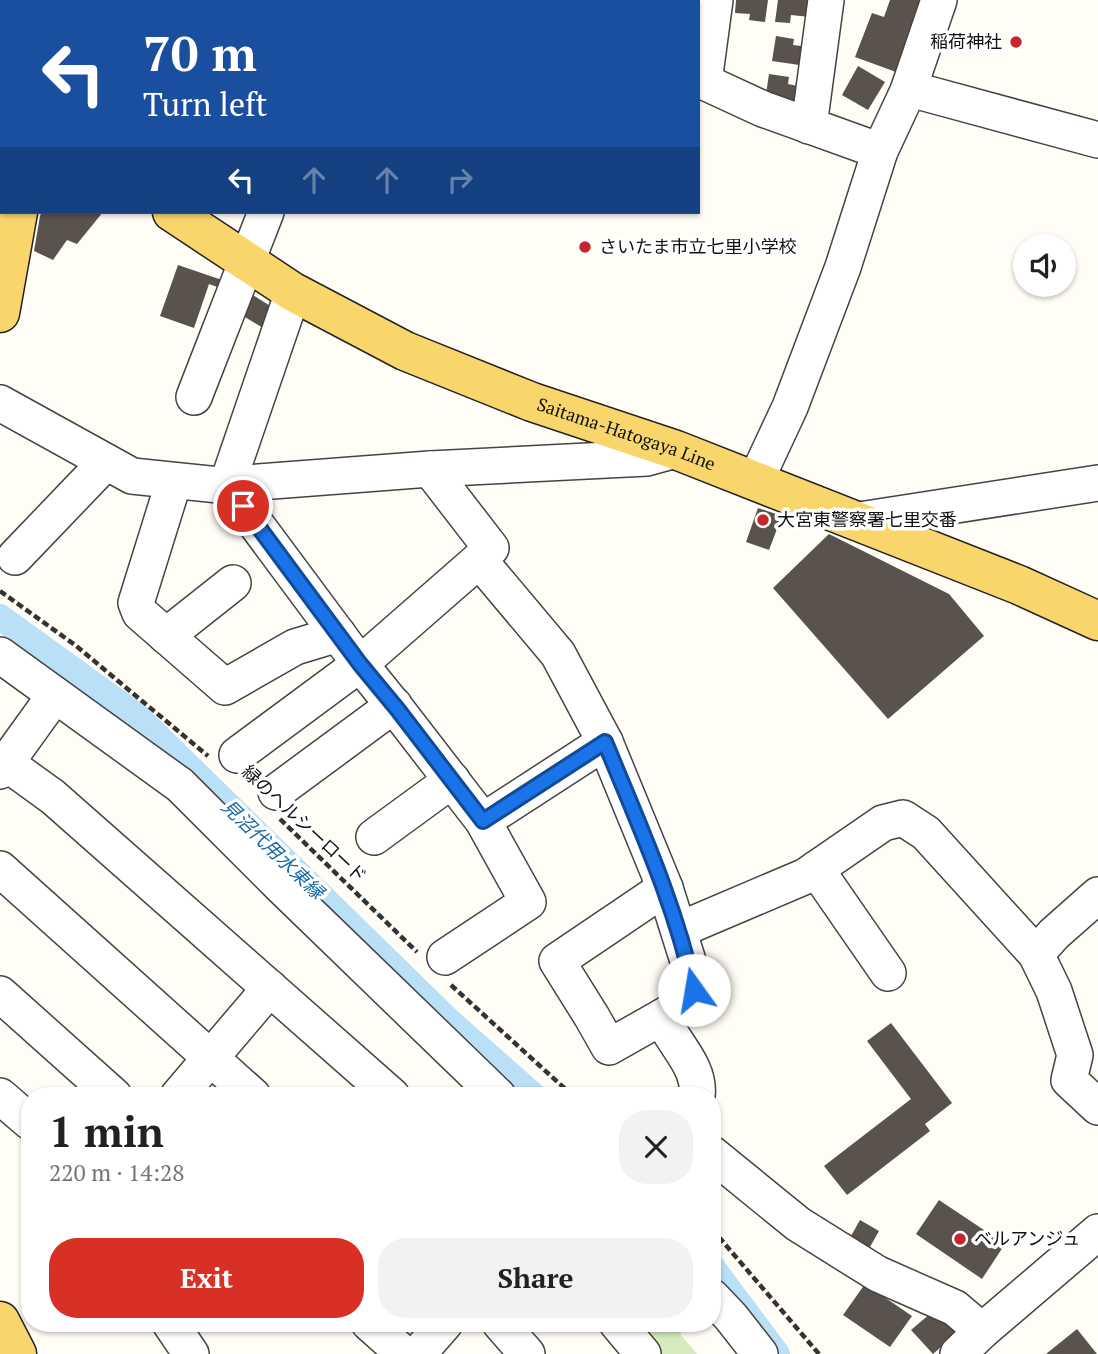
<!DOCTYPE html>
<meta charset="utf-8">
<style>
:root{--surface:#fff;--page:#f2f2f2;--text:#202124;--muted:#757577;--accent:#d93025}
body{margin:0;font-family:"PT Serif","Noto Sans JP",serif;background:var(--page);color:var(--text);height:100vh;display:flex;flex-direction:column;font-size:26px;white-space:nowrap}
*{box-sizing:border-box;margin:0}
p{font-size:23px;color:var(--muted)}
.icon{flex:none;width:38px;height:38px;fill:none;stroke:currentColor;stroke-width:2;stroke-linecap:round;stroke-linejoin:round}
.map{position:relative;flex:1;overflow:hidden}
.panel{position:absolute;left:21px;top:1087px;width:700px;height:245px;display:flex;flex-direction:column;background:var(--surface);border-radius:28px;box-shadow:0 2px 5px #0004}
.panel>*{flex:none}
.banner{position:absolute;left:0px;top:0px;width:700px;height:214px;box-shadow:0 2px 5px #0004;background:#1a4fa0;color:#fff;overflow:hidden}
.controls{position:absolute;left:1013px;top:234px;display:grid;gap:14px}
.controls a{display:grid;place-items:center;width:63px;height:63px;border-radius:50%;background:var(--surface);box-shadow:0 2px 5px #0004;font-size:35px}
.pin{position:absolute;display:grid;place-items:center;width:60px;height:60px;color:#fff;margin:-30px;border:4px solid #fff;border-radius:50%;box-shadow:0 2px 7px #0007}
.me{position:absolute;width:77px;margin:-38px;rotate:347deg;stroke-linejoin:round;filter:drop-shadow(0 0 5px #0008)}
.turn{display:flex;align-items:center;gap:24px;height:147px;padding:0 28px;font-size:32px}
.turn .icon{width:91px;height:91px;stroke-width:2.5}
.turn b{display:block;font-size:49px;line-height:60px}
.lanes{display:flex;align-items:center;height:66px;padding:0 28px;background:#0003;justify-content:center;gap:35px;direction:ltr}
.lanes .off{opacity:.35}
.round{display:grid;place-items:center;flex:none;width:74px;height:74px;border-radius:28px;background:var(--page)}
.head{display:flex;align-items:center;justify-content:space-between;height:119px;padding:0 28px}
h1{font-size:42px;font-weight:600;line-height:52px}
.primary-button{display:flex;gap:14px;margin-top:auto;padding:14px 28px}
.primary-button a{flex:1;height:80px;border-radius:28px;background:var(--accent);color:#fff;font-size:28px;font-weight:600;line-height:80px;text-align:center}
.primary-button a+a{background:var(--page);color:var(--text)}
.map>svg:first-child{display:block}
.green{fill:#d5ebbd}
.lines{fill:none;stroke-linecap:round;stroke-linejoin:round}
.canal{stroke:#b9e0f7;stroke-width:26}
.building{fill:#5a524d}
.minor-casing{stroke:#444;stroke-width:38}
.major-casing{stroke:#222;stroke-width:41}
.path{stroke:#333;stroke-width:4.5;stroke-dasharray:7 3.5;stroke-linecap:butt}
.minor{stroke:#fff;stroke-width:35}
.major{stroke:#f9d66b;stroke-width:38}
.route-casing{stroke:#114b97;stroke-width:18}
.route{stroke:#1a73e8;stroke-width:12}
.poi-dot{fill:#c4262e;stroke:#fff;stroke-width:2.5}
.labels{text-anchor:middle;stroke-width:7;stroke-linejoin:round;paint-order:stroke}
.poi-label{font-size:18px;fill:#111;stroke:#fff;text-anchor:start}
.street-label{font-size:18px;fill:#111;stroke:#fff}
.water-label{font-size:19px;font-style:italic;fill:#1768a6;stroke:#fff}
</style>
<div class="map">
<svg width="1098" height="1354" viewBox="0 0 1098 1354">
<rect width="100%" height="100%" fill="#fffdf5"/>
<polygon class="green" points="653,1323 692,1323 680,1334 697,1354 662,1354 644,1332"/>
<g class="lines">
<g class="canal">
<polyline points="0,617 137,716 449,1021 534,1096"/>
<polyline points="712,1267 777,1354"/>
</g>
</g>
<g class="building">
<polygon points="736,0 768,0 765,22 749,20 750,14 735,13"/>
<polygon points="778,0 812,0 810,17 791,15 790,23 775,22"/>
<polygon points="890,0 928,0 915,19 896,72 855,57 872,13 884,17"/>
<polygon points="776,36 794,39 793,45 809,47 806,66 772,61"/>
<polygon points="858,66 885,82 868,110 842,95"/>
<polygon points="769,74 789,77 788,84 803,87 800,107 765,101"/>
<polygon points="42,212 103,212 77,244 67,240 53,260 34,251 40,216"/>
<polygon points="178,265 222,280 220,288 209,284 194,328 160,316"/>
<polygon points="248,292 275,309 263,328 235,311"/>
<polygon points="758,508 782,516 769,550 746,542"/>
<polygon points="829,534 949,594 984,636 888,719 773,588"/>
<polygon points="891,1023 952,1103 925,1124 930,1131 847,1195 824,1166 911,1099 867,1041"/>
<polygon points="939,1200 1005,1244 982,1279 916,1234"/>
<polygon points="860,1220 879,1231 866,1254 847,1243"/>
<polygon points="865,1284 912,1316 890,1347 843,1315"/>
<polygon points="938,1307 959,1331 933,1354 911,1330"/>
<polygon points="1077,1329 1097,1354 1046,1354"/>
</g>
<g class="lines">
<g class="minor-casing">
<g id="minor">
<polyline points="352,2 353,0"/>
<polyline points="593,2 593,0"/>
<polyline points="698,79 763,109 880,151"/>
<polyline points="704,82 715,0"/>
<polyline points="908,91 939,0"/>
<polyline points="809,126 826,0"/>
<polyline points="293,292 227,485 360,664 398,711 483,821 528,902 445,957"/>
<polyline points="194,397 266,212"/>
<polyline points="0,403 132,476 219,485 430,469 647,458 676,450"/>
<polyline points="174,481 136,603 140,613 225,687 295,647 338,634"/>
<polyline points="755,482 790,407 843,267 880,151 908,91 921,92 1098,140"/>
<polyline points="853,521 1098,483"/>
<polyline points="15,557 106,462"/>
<path d="M479 560 558 654 605 742 665 888 688 961 694 990 686 1002 662 1017C672 1043 701 1066 697 1096"/>
<polyline points="166,636 233,583"/>
<polyline points="0,655 180,785 281,886 498,1096"/>
<polyline points="237,755 360,664 479,560 491,548 430,469"/>
<polyline points="6,763 55,695"/>
<polyline points="0,771 6,763 53,797 392,1096"/>
<polyline points="276,792 394,705"/>
<polyline points="483,821 605,742"/>
<polyline points="374,837 452,780"/>
<polyline points="0,869 253,1096"/>
<polyline points="816,869 888,973"/>
<polyline points="679,930 806,876 883,823 903,818 926,833 1036,954 1054,991 1075,1055 1069,1080 1098,1107"/>
<polyline points="1036,954 1054,934 1098,895"/>
<polyline points="0,994 114,1096"/>
<polyline points="662,1017 609,1047 592,1017 557,961 665,888"/>
<polyline points="0,1096 30,1122"/>
<polyline points="178,1096 270,988"/>
<polyline points="712,1154 798,1224 878,1274 955,1308 982,1331"/>
<polyline points="712,1297 731,1317 760,1354"/>
<polyline points="170,1323 191,1354"/>
<polyline points="369,1323 404,1354"/>
<polyline points="500,1323 527,1354"/>
<polyline points="617,1323 643,1354"/>
<polyline points="418,1354 445,1323"/>
<polyline points="958,1354 982,1331 1098,1232"/>
</g>
</g>
<g class="major-casing">
<g id="major">
<polyline points="69,2 70,0"/>
<polyline points="0,105 2,106"/>
<path id="s1" d="M172 212 293 292 405 351 532 402 676 450 1019 585 1098 621"/>
<polyline points="0,313 18,212"/>
<polyline points="0,1321 17,1354"/>
</g>
</g>
<g class="path">
<polyline points="0,591 75,645 208,756"/>
<polyline points="280,819 417,952"/>
<polyline points="451,985 573,1096"/>
<polyline points="712,1229 819,1354"/>
</g>
<use href="#minor" class="minor"/>
<use href="#major" class="major"/>
</g>
<g class="lines">
<g class="route-casing">
<path id="route" d="M243 506 360 664 398 710 483 821 605 742C638 823 675 903 694 990"/>
</g>
<use href="#route" class="route"/>
</g>
<g class="poi-dot">
<circle cx="1016" cy="42" r="7"/>
<circle cx="585" cy="247" r="7"/>
<circle cx="763" cy="520" r="7"/>
<circle cx="960" cy="1239" r="7"/>
</g>
<g class="labels">
<g class="poi-label">
<text x="1002" y="48" text-anchor="end">稲荷神社</text>
<text x="599" y="253">さいたま市立七里小学校</text>
<text x="777" y="526">大宮東警察署七里交番</text>
<text x="974" y="1245">ベルアンジュ</text>
</g>
<g class="street-label">
<text dy="6" stroke="none"><textPath href="#s1" startOffset="508">Saitama-Hatogaya Line</textPath></text>
<text transform="translate(304 824) rotate(43)" y="6">緑のヘルシーロード</text>
</g>
<g class="water-label">
<text transform="translate(273 849) rotate(44)" y="7">見沼代用水東縁</text>
</g>
</g>
</svg>
<div class="controls">
<a><svg class="icon" aria-label="sound" viewBox="0 0 24 24"><path d="M4 9h4l5-4v14l-5-4H4zM17 9q2 3 0 6"/></svg></a>
</div>
<div class="pin" style="left:243px;top:506px;background:#d93025"><svg class="icon" aria-label="arrive" viewBox="0 0 24 24"><path d="M6 21V4h12l-3 4 3 4H6"/></svg></div>
<svg class="me" style="left:694px;top:990px" viewBox="-20 -20 40 40"><circle r="19" fill="#fff"/><path d="M0-13L10 11 0 6-10 11z" fill="#1a73e8"/></svg>
<div class="banner">
<div class="turn"><svg class="icon" aria-label="left" viewBox="0 0 24 24"><path d="M17 20v-9H6M10 6l-5 5 5 5"/></svg><div><b>70 m</b>Turn left</div></div>
<div class="lanes"><svg class="icon" aria-label="left" viewBox="0 0 24 24"><path d="M17 20v-9H6M10 6l-5 5 5 5"/></svg><svg class="icon off" aria-label="ahead" viewBox="0 0 24 24"><path d="M12 20V5M6 11l6-6 6 6"/></svg><svg class="icon off" aria-label="ahead" viewBox="0 0 24 24"><path d="M12 20V5M6 11l6-6 6 6"/></svg><svg class="icon off" aria-label="right" viewBox="0 0 24 24"><path d="M7 20v-9h11M14 6l5 5-5 5"/></svg></div>
</div>
<section class="panel">
<div class="head"><div><h1>1 min</h1><p>220 m · 14:28</p></div><a class="round"><svg class="icon" aria-label="close" viewBox="0 0 24 24"><path d="M6 6l12 12M18 6L6 18"/></svg></a></div>
<div class="primary-button"><a>Exit</a><a>Share</a></div>
</section>
</div>
